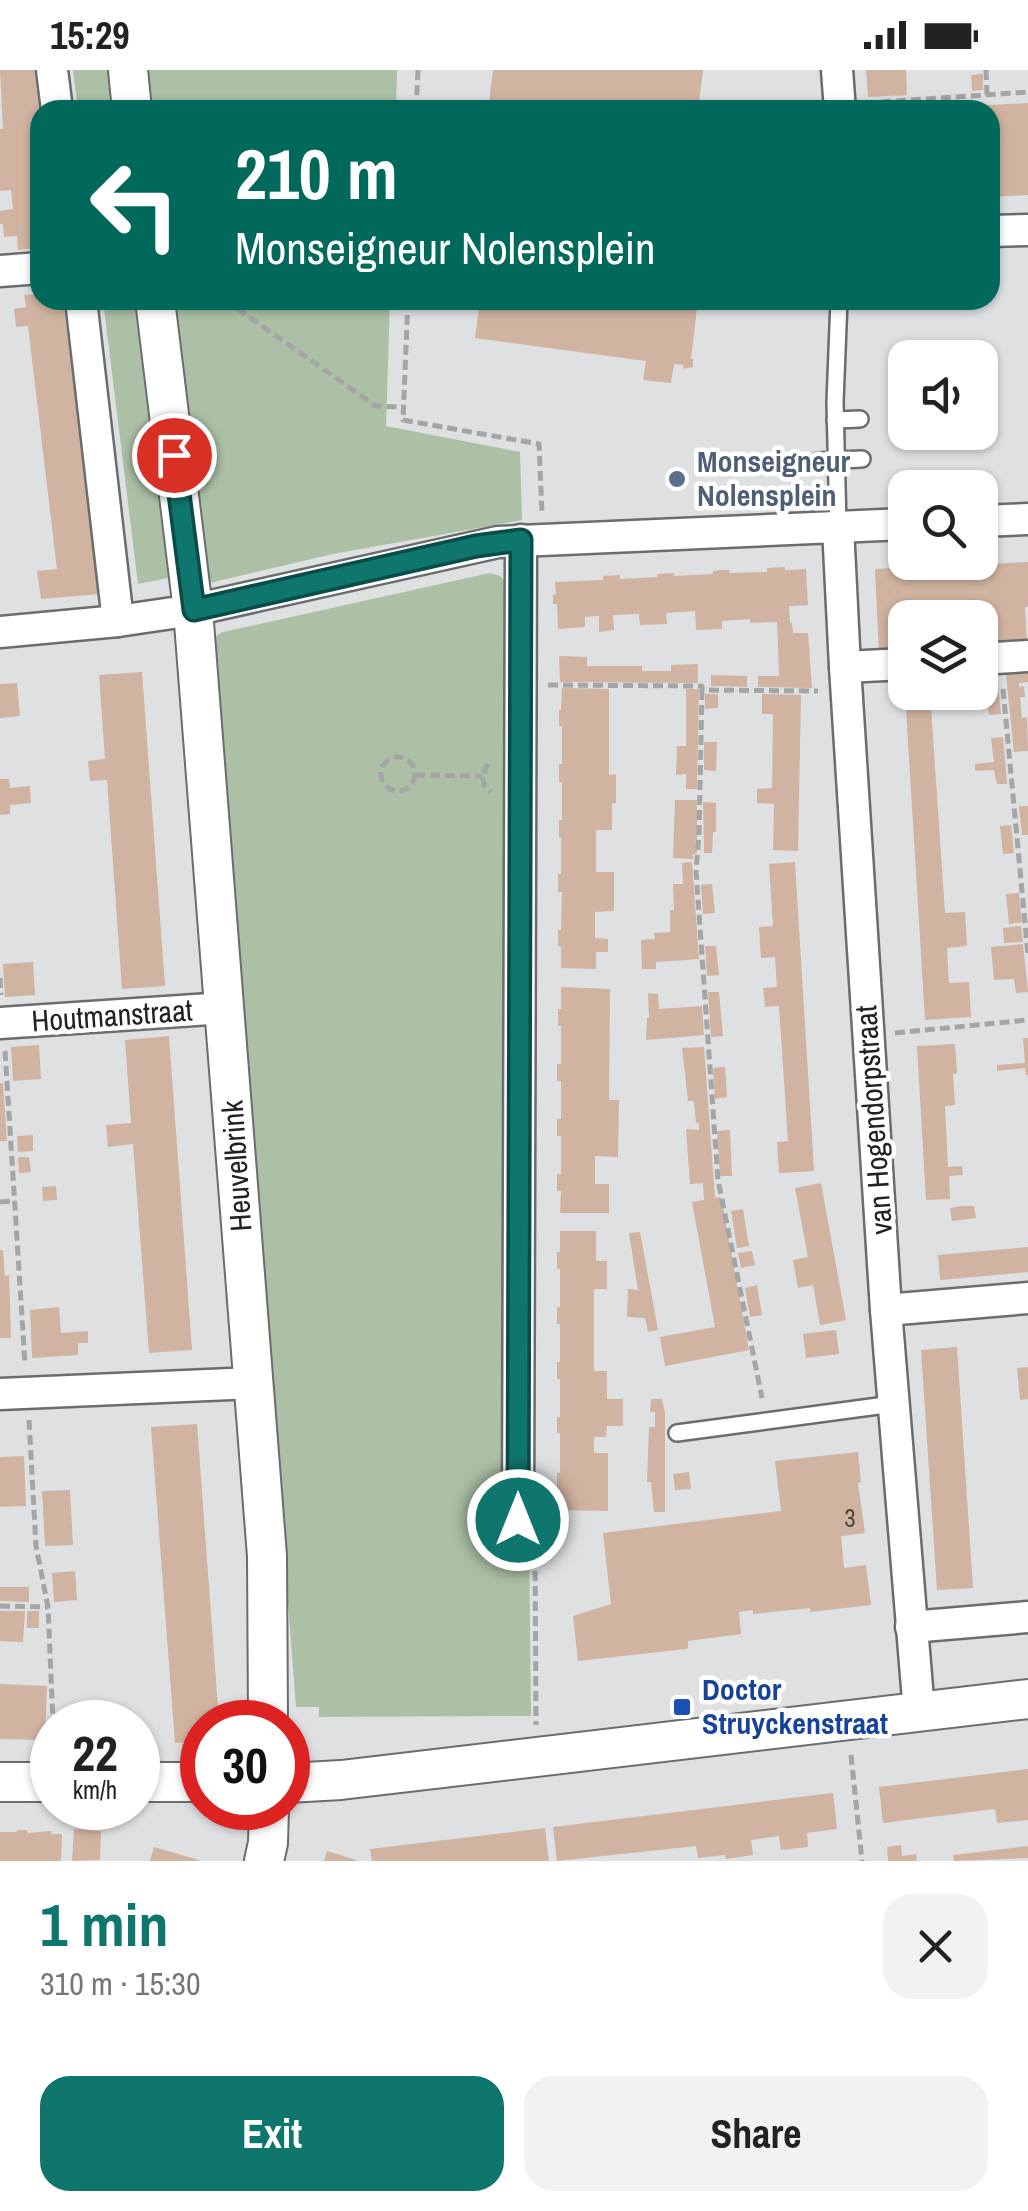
<!DOCTYPE html>
<meta charset="utf-8">
<style>
:root{--surface:#fff;--page:#f2f2f2;--text:#222;--muted:#767676;--accent:#0f766e}
body{margin:0;font-family:"Archivo Narrow",sans-serif;background:var(--page);color:var(--text);height:100vh;display:flex;flex-direction:column;font-size:38px;white-space:nowrap}
*{box-sizing:border-box;margin:0}
p{font-size:32px;color:var(--muted)}
.icon{flex:none;width:55px;height:55px;fill:none;stroke:currentColor;stroke-width:2;stroke-linecap:round;stroke-linejoin:round}
.map{position:relative;height:1791px;overflow:hidden}
.side{display:flex;flex-direction:column;background:var(--surface);flex:1}
.side>*{flex:none}
.hud{position:absolute;left:30px;top:30px;width:970px;height:210px;border-radius:30px;box-shadow:0 2px 8px #0004;background:#00695c;color:#fff;overflow:hidden}
.fabs{position:absolute;left:888px;top:270px;display:grid;gap:20px}
.fabs a{display:grid;place-items:center;width:110px;height:110px;border-radius:20px;background:var(--surface);box-shadow:0 2px 8px #0004;font-size:50px}
.speed{position:absolute;left:30px;top:1630px;display:flex;gap:20px;font-size:50px;font-weight:700;text-align:center}
.speed>*{display:grid;place-content:center;width:130px;height:130px;border-radius:50%;background:var(--surface);box-shadow:0 2px 8px #0004;line-height:1}
.speed small{font-size:25px;font-weight:400}
.speed .limit{border:15px solid #d22;background:#fff;color:#111}
.pin{position:absolute;display:grid;place-items:center;width:85px;height:85px;color:#fff;margin:-42px;border:5px solid #fff;border-radius:50%;box-shadow:0 2px 10px #0007}
.me{position:absolute;width:110px;margin:-55px;rotate:0deg;stroke-linejoin:round;filter:drop-shadow(0 0 8px #0008)}
.turn{display:flex;align-items:center;gap:35px;height:210px;padding:0 40px;font-size:45px}
.turn .icon{width:130px;height:130px;stroke-width:2.5}
.turn b{display:block;font-size:70px;line-height:85px}
.round{display:grid;place-items:center;flex:none;width:105px;height:105px;border-radius:30px;background:var(--page)}
.summary{display:flex;align-items:center;justify-content:space-between;height:170px;padding:0 40px}
h1{font-size:60px;font-weight:800;line-height:75px;color:var(--accent)}
.primary-button{display:flex;gap:20px;margin-top:auto;padding:20px 40px}
.primary-button a{flex:1;height:115px;border-radius:30px;background:var(--accent);color:#fff;font-size:40px;font-weight:800;line-height:115px;text-align:center}
.primary-button a+a{background:var(--page);color:var(--text)}
.status{display:flex;justify-content:space-between;align-items:center;height:70px;padding:0 50px;background:var(--surface);direction:ltr}
.status svg{height:28px;fill:currentColor}
.map>svg:first-child{display:block}
.green{fill:#abc0a5}
.building{fill:#d1b3a1}
.lines{fill:none;stroke-linecap:round;stroke-linejoin:round}
.service-casing{stroke:#6b6c6d;stroke-width:20}
.minor-casing{stroke:#6b6c6d;stroke-width:35}
.tertiary-casing{stroke:#6b6c6d;stroke-width:42}
.path{stroke:#a4a5a6;stroke-width:5;stroke-dasharray:10 5;stroke-linecap:butt}
.service{stroke:#fff;stroke-width:15}
.minor{stroke:#fff;stroke-width:30}
.tertiary{stroke:#fff;stroke-width:38}
.route-casing{stroke:#0a4d48;stroke-width:25}
.route{stroke:#0f766e;stroke-width:18}
.service-dot{fill:#5c6f8a;stroke:#fff;stroke-width:4}
.transit-dot{fill:#1a4fb4;stroke:#fff;stroke-width:4}
.labels{text-anchor:middle;stroke-width:9;stroke-linejoin:round;paint-order:stroke}
.number-label{font-size:25px;fill:#4d4641}
.service-label{font-size:30px;font-weight:bold;fill:#4e5e75;stroke:#fff;text-anchor:start}
.street-label{font-size:30px;fill:#212121;stroke:#fff}
.transit-label{font-size:30px;font-weight:bold;fill:#164399;stroke:#fff;text-anchor:start}
</style>
<div class="status"><b>15:29</b><svg viewBox="0 0 49 12"><path d="M0 12V9h3v3zM5 12V6h3v6zM10 12V3h3v9zM15 12V0h3v12zM26 1h20v11H26zM47 4h2v5h-2z"/></svg></div>
<div class="map">
<svg width="1028" height="1791" viewBox="0 0 1028 1791">
<rect width="100%" height="100%" fill="#dee0e1"/>
<g class="green">
<polygon points="73,0 108,0 113,40 78,40"/>
<polygon points="143,0 397,0 396,40 147,40"/>
<polygon points="103,230 134,230 168,508 138,514"/>
<polygon points="169,230 390,230 386,356 520,382 522,450 333,484 201,515"/>
<polygon points="490,503 500,506 508,515 504,1433 481,1433 482,1471 529,1472 531,1646 319,1647 319,1637 296,1637 215,572 217,565 223,562"/>
</g>
<g class="building">
<polygon points="0,0 34,0 40,45 40,178 18,180 17,166 4,167 3,154 0,154 0,141 13,139 11,120 0,121 0,59 3,59"/>
<polygon points="493,0 703,0 698,40 488,40"/>
<polygon points="866,0 906,0 907,25 868,27"/>
<polygon points="983,4 983,20 972,21 971,5"/>
<polygon points="943,32 953,39 953,37 1028,33 1028,125 990,127 990,40 918,40 917,34"/>
<polygon points="899,34 899,40 862,40 862,37"/>
<polygon points="40,224 40,230 63,230 100,524 41,529 37,501 57,499 28,256 16,257 14,239 26,237 24,225"/>
<polygon points="480,230 698,230 691,289 693,289 693,297 683,299 683,295 674,294 671,313 643,310 646,291 475,268"/>
<polygon points="1028,492 1028,537 1025,537 1027,577 980,580 980,548 957,548 953,547 952,542 933,543 933,540 921,540 921,548 905,548 905,586 879,588 875,499"/>
<polygon points="785,497 785,500 806,499 808,535 789,536 790,553 792,553 793,563 808,563 812,618 758,617 758,606 779,606 777,552 750,553 750,549 722,551 722,559 696,560 695,541 666,543 667,554 640,555 639,544 613,545 614,560 599,562 599,546 585,547 585,557 558,559 557,534 553,534 553,525 556,524 555,512 603,510 603,506 620,505 620,509 658,507 657,504 674,503 674,506 713,504 713,501 721,500 729,500 730,503 767,502 767,498"/>
<polygon points="559,586 587,587 587,596 642,596 642,601 671,601 671,595 698,594 698,613 560,612"/>
<polygon points="1028,594 1028,612 1019,613 1019,617 1024,616 1025,627 1020,627 1022,648 1027,647 1028,681 1014,682 1005,596"/>
<polygon points="996,595 1001,644 989,645 983,596"/>
<polygon points="142,602 165,916 122,919 107,710 90,711 88,691 105,689 99,605"/>
<polygon points="711,605 747,606 747,617 711,616"/>
<polygon points="17,613 20,646 0,648 0,614"/>
<polygon points="562,618 609,619 609,705 616,704 616,733 612,733 612,760 596,760 596,802 614,802 614,841 595,842 595,868 608,869 608,882 596,882 596,899 561,898 561,877 558,876 558,860 561,860 562,822 558,822 558,804 561,804 561,767 559,767 559,750 562,750 562,712 559,712 559,694 562,694 562,656 559,656 559,640 561,640"/>
<polygon points="686,619 699,619 697,719 686,719 686,704 676,705 677,676 686,676"/>
<polygon points="905,622 930,622 945,843 965,842 967,876 947,878 949,913 969,912 971,947 925,950"/>
<polygon points="705,624 718,624 718,638 705,639"/>
<polygon points="762,624 801,625 798,781 773,780 774,734 757,733 757,719 772,718 773,644 762,644"/>
<polygon points="1003,667 1007,714 997,714 994,700 975,701 975,694 994,692 991,668"/>
<polygon points="704,672 717,672 716,701 704,700"/>
<polygon points="0,709 9,709 10,718 30,716 31,733 10,735 10,744 0,745"/>
<polygon points="675,730 697,730 697,783 693,784 693,789 673,788"/>
<polygon points="703,732 716,733 716,762 713,762 712,783 704,783"/>
<polygon points="1019,736 1028,736 1028,765 1022,765"/>
<polygon points="1011,755 1014,783 1003,784 1000,756"/>
<polygon points="692,792 699,889 656,892 656,899 642,899 641,870 655,869 654,863 670,862 670,840 674,840 673,814 683,814 682,793"/>
<polygon points="795,792 814,1101 779,1103 777,1072 788,1071 779,936 765,937 763,918 777,917 775,887 761,888 759,857 773,856 769,794"/>
<polygon points="712,814 715,843 703,844 701,815"/>
<polygon points="1019,823 1022,852 1009,854 1006,824"/>
<polygon points="1021,856 1023,872 1004,873 1003,858"/>
<polygon points="1023,874 1028,922 1016,923 1014,909 994,910 991,877"/>
<polygon points="705,876 716,876 719,905 707,906"/>
<polygon points="33,892 35,925 5,927 3,894"/>
<polygon points="561,917 610,919 609,1030 619,1030 618,1087 595,1086 595,1114 609,1114 609,1143 560,1143 561,1121 557,1121 557,1104 561,1104 561,1066 557,1066 557,1049 561,1049 561,1011 557,1011 557,994 561,994 561,956 558,956 558,939 561,939"/>
<polygon points="708,922 719,922 723,966 711,967"/>
<polygon points="648,923 658,924 659,939 702,936 704,965 646,970 647,948 649,948"/>
<polygon points="169,966 192,1280 149,1283 133,1074 108,1077 106,1055 131,1053 125,970"/>
<polygon points="1023,968 1028,968 1028,1005 1026,1005 1025,998 997,1001 997,995 1025,993"/>
<polygon points="955,974 957,1003 953,1004 955,1035 945,1036 948,1097 962,1096 963,1105 949,1106 950,1129 926,1130 917,976"/>
<polygon points="39,975 41,1009 13,1011 11,977"/>
<polygon points="704,977 715,1128 721,1127 749,1280 665,1296 660,1267 715,1257 692,1132 704,1130 703,1113 690,1114 686,1059 699,1060 699,1053 696,1053 694,1031 688,1031 682,978"/>
<polygon points="725,997 727,1027 715,1029 713,998"/>
<polygon points="0,1013 3,1013 7,1071 0,1071"/>
<polygon points="730,1060 732,1106 720,1106 717,1061"/>
<polygon points="33,1065 33,1081 18,1082 17,1066"/>
<polygon points="18,1087 29,1087 31,1102 19,1103"/>
<polygon points="821,1113 846,1250 820,1255 813,1215 798,1218 793,1190 808,1187 795,1118"/>
<polygon points="56,1116 57,1130 43,1131 42,1117"/>
<polygon points="962,1136 974,1136 976,1148 952,1151 950,1138"/>
<polygon points="743,1139 749,1176 737,1178 731,1141"/>
<polygon points="560,1161 596,1161 596,1191 607,1191 607,1219 594,1219 594,1301 607,1301 607,1329 623,1329 623,1356 607,1356 606,1367 594,1367 594,1383 608,1383 608,1441 560,1440 560,1419 557,1420 557,1402 560,1403 560,1363 557,1363 557,1347 560,1347 560,1309 557,1309 557,1292 560,1292 560,1254 557,1254 557,1237 560,1237 560,1199 557,1199 557,1182 560,1182"/>
<polygon points="640,1162 658,1260 648,1262 645,1248 627,1247 628,1219 638,1220 629,1163"/>
<polygon points="1028,1177 1028,1202 940,1210 938,1185"/>
<polygon points="0,1180 3,1180 5,1206 9,1205 11,1268 0,1268"/>
<polygon points="752,1181 755,1195 741,1198 738,1183"/>
<polygon points="757,1215 762,1245 750,1247 745,1218"/>
<polygon points="59,1237 61,1263 88,1261 88,1273 78,1273 78,1285 32,1288 30,1240"/>
<polygon points="836,1260 839,1284 806,1288 803,1264"/>
<polygon points="957,1277 973,1518 937,1520 921,1280"/>
<polygon points="1028,1297 1028,1329 1020,1330 1017,1298"/>
<polygon points="651,1329 662,1329 665,1343 665,1442 654,1442 651,1412 647,1412 649,1357 655,1357 655,1342 650,1342"/>
<polygon points="197,1354 219,1652 202,1652 202,1671 175,1673 151,1357"/>
<polygon points="858,1382 861,1412 858,1413 865,1463 841,1466 844,1498 866,1495 871,1535 810,1542 810,1538 753,1544 753,1540 739,1542 741,1564 688,1571 688,1578 686,1579 578,1591 573,1546 611,1534 603,1463 781,1441 775,1391"/>
<polygon points="24,1386 26,1436 0,1437 0,1387"/>
<polygon points="689,1402 691,1419 675,1420 673,1404"/>
<polygon points="70,1420 73,1475 45,1476 42,1421"/>
<polygon points="75,1501 77,1530 54,1532 52,1503"/>
<polygon points="0,1517 29,1517 29,1532 0,1531"/>
<polygon points="0,1541 25,1541 23,1572 0,1571"/>
<rect x="27" y="1541" width="12" height="17"/>
<polygon points="0,1614 47,1616 45,1670 0,1669"/>
<polygon points="1028,1699 1028,1750 997,1753 995,1739 883,1753 879,1717"/>
<polygon points="833,1723 837,1759 807,1763 808,1777 781,1780 779,1766 751,1770 753,1785 726,1789 725,1785 698,1788 696,1776 557,1791 553,1757"/>
<polygon points="545,1758 549,1791 372,1791 370,1779"/>
<polygon points="74,1759 101,1761 100,1790 72,1791"/>
<polygon points="18,1760 27,1760 28,1763 51,1761 52,1764 62,1764 61,1791 0,1791 0,1762 17,1762"/>
<polygon points="901,1775 902,1786 916,1784 917,1791 888,1791 887,1777"/>
<polygon points="1028,1776 1028,1788 954,1791 953,1785"/>
<polygon points="154,1777 199,1790 198,1791 150,1791"/>
<polygon points="327,1781 356,1790 356,1791 324,1791"/>
</g>
<g class="lines">
<g class="service-casing">
<g id="service">
<polyline points="835,350 860,349"/>
<polyline points="818,391 862,389"/>
<polyline points="838,457 835,332 839,230"/>
<polyline points="677,1363 893,1334"/>
</g>
</g>
<g class="minor-casing">
<g id="minor">
<polyline points="52,0 57,40"/>
<polyline points="837,0 840,40"/>
<polyline points="990,161 1028,160"/>
<polyline points="0,201 40,198"/>
<polyline points="81,230 118,551"/>
<polyline points="980,451 1028,449"/>
<polyline points="838,457 845,597 886,1240 919,1642"/>
<polyline points="0,562 118,551 193,540 498,472 905,454"/>
<polyline points="980,589 1028,586"/>
<polyline points="845,597 905,594"/>
<polyline points="0,953 225,938"/>
<polyline points="886,1240 1028,1228"/>
<polyline points="0,1324 254,1313"/>
<polyline points="518,1449 521,470"/>
<polyline points="911,1557 1028,1547"/>
</g>
</g>
<g class="tertiary-casing">
<g id="tertiary">
<polyline points="128,0 132,40"/>
<polyline points="155,230 193,540 267,1486 268,1652"/>
<polyline points="0,1712 52,1712"/>
<polyline points="138,1712 202,1712"/>
<polyline points="288,1713 341,1710 1028,1629"/>
<polyline points="264,1791 268,1773 269,1738"/>
</g>
</g>
<g class="path">
<polyline points="986,0 987,25"/>
<polyline points="866,33 1028,22"/>
<polyline points="416,40 418,0"/>
<polyline points="225,230 376,336 403,337"/>
<polyline points="408,230 403,350 539,374 542,443"/>
<polyline points="548,615 702,616 702,620 818,621"/>
<polyline points="1003,619 1028,885"/>
<polyline points="702,620 699,765 696,801 718,1110 762,1328"/>
<circle cx="398" cy="704" r="17"/>
<polyline points="488,694 482,706 485,717 491,722"/>
<polyline points="415,705 482,706"/>
<polyline points="0,908 1,925"/>
<polyline points="895,963 1028,950"/>
<polyline points="5,981 25,1294"/>
<polyline points="0,1132 15,1131"/>
<polyline points="29,1350 36,1476 48,1537 53,1652"/>
<polyline points="535,1471 536,1655"/>
<polyline points="0,1536 48,1537"/>
<polyline points="851,1685 862,1791"/>
</g>
<use href="#service" class="service"/>
<use href="#minor" class="minor"/>
<use href="#tertiary" class="tertiary"/>
</g>
<g class="lines">
<g class="route-casing">
<polyline id="route" points="174,385 194,540 476,476 521,470 518,1450"/>
</g>
<use href="#route" class="route"/>
</g>
<circle class="service-dot" cx="677" cy="409" r="10"/>
<rect class="transit-dot" x="672" y="1627" width="20" height="20" rx="5"/>
<g class="labels">
<g class="number-label">
<text x="850" y="1457">3</text>
</g>
<g class="service-label">
<text x="697" y="402">Monseigneur<tspan x="697" dy="34">Nolensplein</tspan></text>
</g>
<g class="street-label">
<text transform="translate(112 946) rotate(-4)" y="10">Houtmanstraat</text>
<text transform="translate(874 1050) rotate(-94)" y="10">van Hogendorpstraat</text>
<text transform="translate(237 1096) rotate(-94)" y="10">Heuvelbrink</text>
</g>
<g class="transit-label">
<text x="702" y="1630">Doctor<tspan x="702" dy="34">Struyckenstraat</tspan></text>
</g>
</g>
</svg>
<div class="fabs">
<a><svg class="icon" aria-label="sound" viewBox="0 0 24 24"><path d="M4 9h4l5-4v14l-5-4H4zM17 9q2 3 0 6"/></svg></a>
<a><svg class="icon" aria-label="search" viewBox="0 0 24 24"><circle cx="10" cy="10" r="6"/><path d="M15 15l6 6"/></svg></a>
<a><svg class="icon" aria-label="layers" viewBox="0 0 24 24"><path d="M12 4l9 5-9 5-9-5zM3 14l9 5 9-5"/></svg></a>
</div>
<div class="speed"><div>22<small>km/h</small></div><div class="limit">30</div></div>
<div class="pin" style="left:174px;top:385px;background:#d93025"><svg class="icon" aria-label="arrive" viewBox="0 0 24 24"><path d="M6 21V4h12l-3 4 3 4H6"/></svg></div>
<svg class="me" style="left:518px;top:1450px" viewBox="-20 -20 40 40"><circle r="17" fill="#0f766e" stroke="#fff" stroke-width="3"/><path d="M0-11L8 9 0 5-8 9z" fill="#fff"/></svg>
<div class="hud">
<div class="turn"><svg class="icon" aria-label="left" viewBox="0 0 24 24"><path d="M17 20v-9H6M10 6l-5 5 5 5"/></svg><div><b>210 m</b>Monseigneur Nolensplein</div></div>
</div>
</div>
<section class="side">
<div class="summary"><div><h1>1 min</h1><p>310 m · 15:30</p></div><a class="round"><svg class="icon" aria-label="close" viewBox="0 0 24 24"><path d="M6 6l12 12M18 6L6 18"/></svg></a></div>
<div class="primary-button"><a>Exit</a><a>Share</a></div>
</section>
